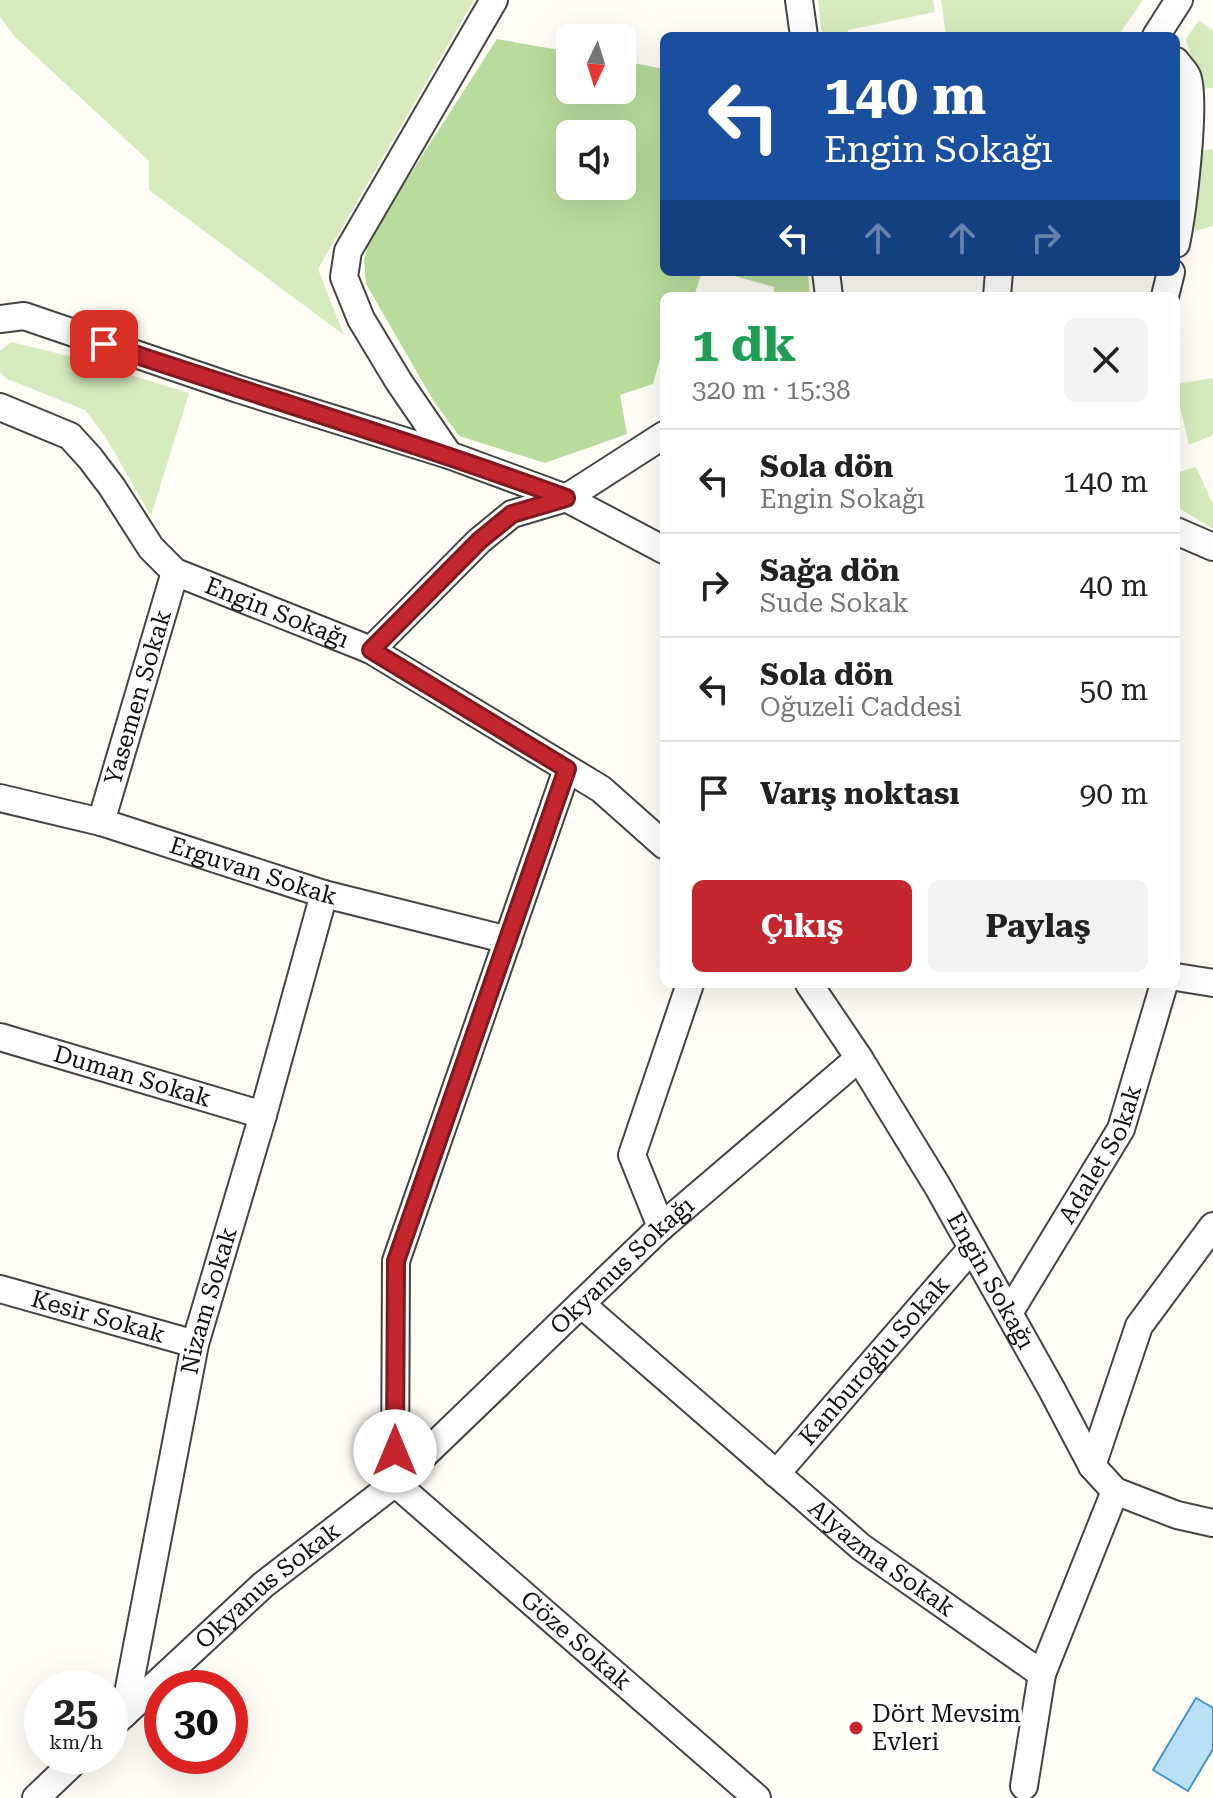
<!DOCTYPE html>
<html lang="tr">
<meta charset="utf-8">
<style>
:root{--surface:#fff;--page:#f2f2f2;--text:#222;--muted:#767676;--line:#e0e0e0;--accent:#c4262e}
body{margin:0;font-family:"Roboto Serif",serif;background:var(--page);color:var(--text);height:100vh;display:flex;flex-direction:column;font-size:30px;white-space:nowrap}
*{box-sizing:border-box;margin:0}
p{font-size:26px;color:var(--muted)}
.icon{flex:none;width:44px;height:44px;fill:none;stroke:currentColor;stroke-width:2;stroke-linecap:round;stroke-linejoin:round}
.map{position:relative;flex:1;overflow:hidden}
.sheet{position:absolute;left:660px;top:292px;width:520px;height:696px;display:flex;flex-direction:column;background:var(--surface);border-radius:12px;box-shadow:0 8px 32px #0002}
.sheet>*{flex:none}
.hud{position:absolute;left:660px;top:32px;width:520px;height:244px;border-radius:12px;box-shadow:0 8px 32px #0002;background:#1a4fa0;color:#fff;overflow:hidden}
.needle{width:52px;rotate:184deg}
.fabs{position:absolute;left:556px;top:24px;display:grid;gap:16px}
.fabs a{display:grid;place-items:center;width:80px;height:80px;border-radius:12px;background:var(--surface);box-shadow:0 8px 32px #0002;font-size:40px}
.speed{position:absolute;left:24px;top:1670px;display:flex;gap:16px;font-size:40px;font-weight:700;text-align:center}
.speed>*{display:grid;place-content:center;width:104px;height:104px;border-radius:50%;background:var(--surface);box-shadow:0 8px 32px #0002;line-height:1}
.speed small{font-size:20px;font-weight:400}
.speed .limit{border:12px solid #d22;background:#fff;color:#111}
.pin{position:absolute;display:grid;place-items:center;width:68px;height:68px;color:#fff;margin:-34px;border-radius:16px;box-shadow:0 4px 12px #0006}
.me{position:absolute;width:88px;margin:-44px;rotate:0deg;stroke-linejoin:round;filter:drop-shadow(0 0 6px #0008)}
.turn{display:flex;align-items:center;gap:28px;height:168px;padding:0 32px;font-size:36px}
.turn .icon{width:104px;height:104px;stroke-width:2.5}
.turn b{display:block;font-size:56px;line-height:68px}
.lanes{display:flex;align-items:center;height:76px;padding:0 32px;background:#0003;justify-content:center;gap:40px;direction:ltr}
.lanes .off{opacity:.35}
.round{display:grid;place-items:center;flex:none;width:84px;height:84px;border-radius:12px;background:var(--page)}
.headline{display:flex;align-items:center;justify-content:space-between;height:136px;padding:0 32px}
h1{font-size:48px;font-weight:700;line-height:60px;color:#1e9e55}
.button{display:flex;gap:16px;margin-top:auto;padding:16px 32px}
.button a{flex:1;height:92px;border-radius:12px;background:var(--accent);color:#fff;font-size:32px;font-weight:700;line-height:92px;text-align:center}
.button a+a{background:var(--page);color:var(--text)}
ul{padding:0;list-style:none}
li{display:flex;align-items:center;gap:24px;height:104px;padding:0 32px;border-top:2px solid var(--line)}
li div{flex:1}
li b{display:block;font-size:30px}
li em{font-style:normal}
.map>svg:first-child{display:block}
.green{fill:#d5ebbd}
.forest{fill:#b9dc9c;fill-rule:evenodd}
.water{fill:#b9e0f7;stroke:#3f96cf;stroke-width:2}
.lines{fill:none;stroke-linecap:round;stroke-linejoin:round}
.street-casing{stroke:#444;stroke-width:30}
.street{stroke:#fff;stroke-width:26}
.route-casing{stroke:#7f191e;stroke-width:20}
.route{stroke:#c4262e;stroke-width:14}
.poi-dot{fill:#c4262e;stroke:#fff;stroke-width:3}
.labels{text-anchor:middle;stroke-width:8;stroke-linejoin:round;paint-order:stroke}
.street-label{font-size:24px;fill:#111;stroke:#fff}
.poi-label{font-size:24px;fill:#111;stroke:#fff;text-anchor:start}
</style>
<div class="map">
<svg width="1213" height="1798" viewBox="0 0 1213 1798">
<rect width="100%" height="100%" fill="#fffdf5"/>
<g class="green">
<polygon points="0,0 474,0 318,269 344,335 149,190 149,161 16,38 0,17"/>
<polygon points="818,0 933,0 935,12 848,30 849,36 822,36"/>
<polygon points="941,0 1143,0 1118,36 946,36"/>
<polygon points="1199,20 1213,31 1213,88 1200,89 1186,39"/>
<polygon points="1196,116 1203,117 1204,150 1213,149 1213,226 1195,231"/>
<polygon points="11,342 69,356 189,393 151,516 105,436 85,410 5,378 0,371 0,351"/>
<polygon points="1213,378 1213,435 1189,445 1179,403 1176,403 1176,384"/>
<polygon points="1196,467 1213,504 1213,529 1176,506 1176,473"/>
</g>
<g class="forest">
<path d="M497 39 570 52V90H622V61L664 69V272H702L694 296H664V343L653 384 620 395 627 434 545 463 459 436 433 400 366 284 364 260 370 237ZM570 134H622V186H570Z"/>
<polygon points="721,272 808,272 810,296 773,296 774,287"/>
</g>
<polygon class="water" points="1196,1698 1213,1708 1213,1749 1188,1791 1153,1770"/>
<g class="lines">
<g class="street-casing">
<g id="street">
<polyline points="799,0 804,36"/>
<polyline points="1156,36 1179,0"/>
<path d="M1176 61C1179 66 1185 71 1187 76 1197 99 1182 216 1176 244"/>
<polyline points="826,272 829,296"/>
<polyline points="997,296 999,272"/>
<polyline points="1165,296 1171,272"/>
<polyline points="0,319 24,316 238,389 449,455 566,498 664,550"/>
<path id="s1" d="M0 407 70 436 90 458 112 487 151 548 175 572 371 650 601 789 664 845"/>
<polyline points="449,455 399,382 361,319 344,277 348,251 494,0"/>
<polyline points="1176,531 1213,547"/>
<polyline points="371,650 479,541 512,514 566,498 664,435"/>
<path id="s2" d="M0 798 101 822 324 894 508 940"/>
<path id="s3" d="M101 822 175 572"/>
<polyline points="1176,977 1213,983"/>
<path id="s4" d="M809 984 859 1058 938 1187 1052 1390 1092 1466 1115 1491 1177 1515 1213 1523"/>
<path id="s5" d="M0 1037 263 1115"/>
<polyline points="661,1227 632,1155 690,984"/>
<path id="s6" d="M0 1289 195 1344"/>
<path id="s7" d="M581 1304 861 1547 1042 1674 1115 1491"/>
<path id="s8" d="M1009 1313 1121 1129 1164 984"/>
<polyline points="1092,1466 1139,1326 1213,1226"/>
<path id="s9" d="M776 1474 972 1248"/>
<polyline points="395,1483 396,1261 567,769"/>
<path id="s10" d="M395 1483 757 1798"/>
<path id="s11" d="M124 1714 195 1344 263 1115 324 894"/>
<path id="s12" d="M110 1727 263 1585 395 1483 661 1227 859 1058"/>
<polyline points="1024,1786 1042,1674"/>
<polyline points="36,1798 80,1756"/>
</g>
</g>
<use href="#street" class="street"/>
</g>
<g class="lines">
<g class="route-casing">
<path id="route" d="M104 344C258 396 414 442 566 498L512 514 479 541 371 650 567 769 396 1261 395 1451"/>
</g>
<use href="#route" class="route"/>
</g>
<circle class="poi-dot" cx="856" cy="1728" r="8"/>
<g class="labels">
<g class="street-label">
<text dy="8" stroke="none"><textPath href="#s1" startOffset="358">Engin Sokağı</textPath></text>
<text dy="8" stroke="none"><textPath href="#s3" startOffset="130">Yasemen Sokak</textPath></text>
<text dy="8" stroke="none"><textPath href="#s2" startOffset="264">Erguvan Sokak</textPath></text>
<text dy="8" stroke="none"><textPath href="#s5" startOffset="138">Duman Sokak</textPath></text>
<text dy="8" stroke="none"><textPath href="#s8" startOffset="184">Adalet Sokak</textPath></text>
<text dy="8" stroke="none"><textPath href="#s12" startOffset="690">Okyanus Sokağı</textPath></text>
<text dy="8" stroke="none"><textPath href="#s4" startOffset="348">Engin Sokağı</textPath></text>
<text dy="8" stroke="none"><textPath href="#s11" startOffset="422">Nizam Sokak</textPath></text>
<text dy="8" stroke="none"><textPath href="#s6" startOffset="102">Kesir Sokak</textPath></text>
<text dy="8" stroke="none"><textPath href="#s9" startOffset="150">Kanburoğlu Sokak</textPath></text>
<text dy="8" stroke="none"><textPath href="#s7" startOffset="394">Alyazma Sokak</textPath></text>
<text dy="8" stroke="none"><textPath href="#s12" startOffset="212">Okyanus Sokak</textPath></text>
<text dy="8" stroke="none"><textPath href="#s10" startOffset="240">Göze Sokak</textPath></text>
</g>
<g class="poi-label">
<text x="872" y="1722">Dört Mevsim<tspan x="872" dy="28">Evleri</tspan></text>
</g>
</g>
</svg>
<div class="fabs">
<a><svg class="needle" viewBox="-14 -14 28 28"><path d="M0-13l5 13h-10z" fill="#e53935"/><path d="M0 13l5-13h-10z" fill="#767676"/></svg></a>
<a><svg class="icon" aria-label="sound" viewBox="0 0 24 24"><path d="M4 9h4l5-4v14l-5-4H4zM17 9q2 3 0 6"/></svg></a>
</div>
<div class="speed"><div>25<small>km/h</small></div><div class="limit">30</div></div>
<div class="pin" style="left:104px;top:344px;background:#d93025"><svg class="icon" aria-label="arrive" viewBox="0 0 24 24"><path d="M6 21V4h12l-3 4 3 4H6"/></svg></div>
<svg class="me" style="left:395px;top:1451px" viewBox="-20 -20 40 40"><circle r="19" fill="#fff"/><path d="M0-13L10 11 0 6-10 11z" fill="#c4262e"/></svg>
<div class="hud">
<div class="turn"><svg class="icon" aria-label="left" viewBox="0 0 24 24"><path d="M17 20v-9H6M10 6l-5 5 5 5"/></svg><div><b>140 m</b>Engin Sokağı</div></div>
<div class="lanes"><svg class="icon" aria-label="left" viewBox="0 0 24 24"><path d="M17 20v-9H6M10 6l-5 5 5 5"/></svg><svg class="icon off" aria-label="ahead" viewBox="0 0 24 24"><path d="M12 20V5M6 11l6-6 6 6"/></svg><svg class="icon off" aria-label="ahead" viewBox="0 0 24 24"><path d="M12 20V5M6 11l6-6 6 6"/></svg><svg class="icon off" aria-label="right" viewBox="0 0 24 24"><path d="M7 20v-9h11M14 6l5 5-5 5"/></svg></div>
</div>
<section class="sheet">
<div class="headline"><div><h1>1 dk</h1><p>320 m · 15:38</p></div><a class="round"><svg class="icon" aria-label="close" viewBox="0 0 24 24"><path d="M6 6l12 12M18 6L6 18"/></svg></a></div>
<ul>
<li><svg class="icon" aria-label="left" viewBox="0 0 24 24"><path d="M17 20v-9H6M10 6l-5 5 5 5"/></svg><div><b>Sola dön</b><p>Engin Sokağı</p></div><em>140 m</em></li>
<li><svg class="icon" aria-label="right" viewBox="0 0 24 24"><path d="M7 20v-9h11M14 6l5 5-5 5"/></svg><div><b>Sağa dön</b><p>Sude Sokak</p></div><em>40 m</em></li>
<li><svg class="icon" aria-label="left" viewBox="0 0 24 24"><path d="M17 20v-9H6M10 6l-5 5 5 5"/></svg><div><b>Sola dön</b><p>Oğuzeli Caddesi</p></div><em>50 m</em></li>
<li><svg class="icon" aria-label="arrive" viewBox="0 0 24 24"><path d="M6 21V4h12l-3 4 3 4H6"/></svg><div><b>Varış noktası</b></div><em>90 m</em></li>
</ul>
<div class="button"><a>Çıkış</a><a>Paylaş</a></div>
</section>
</div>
